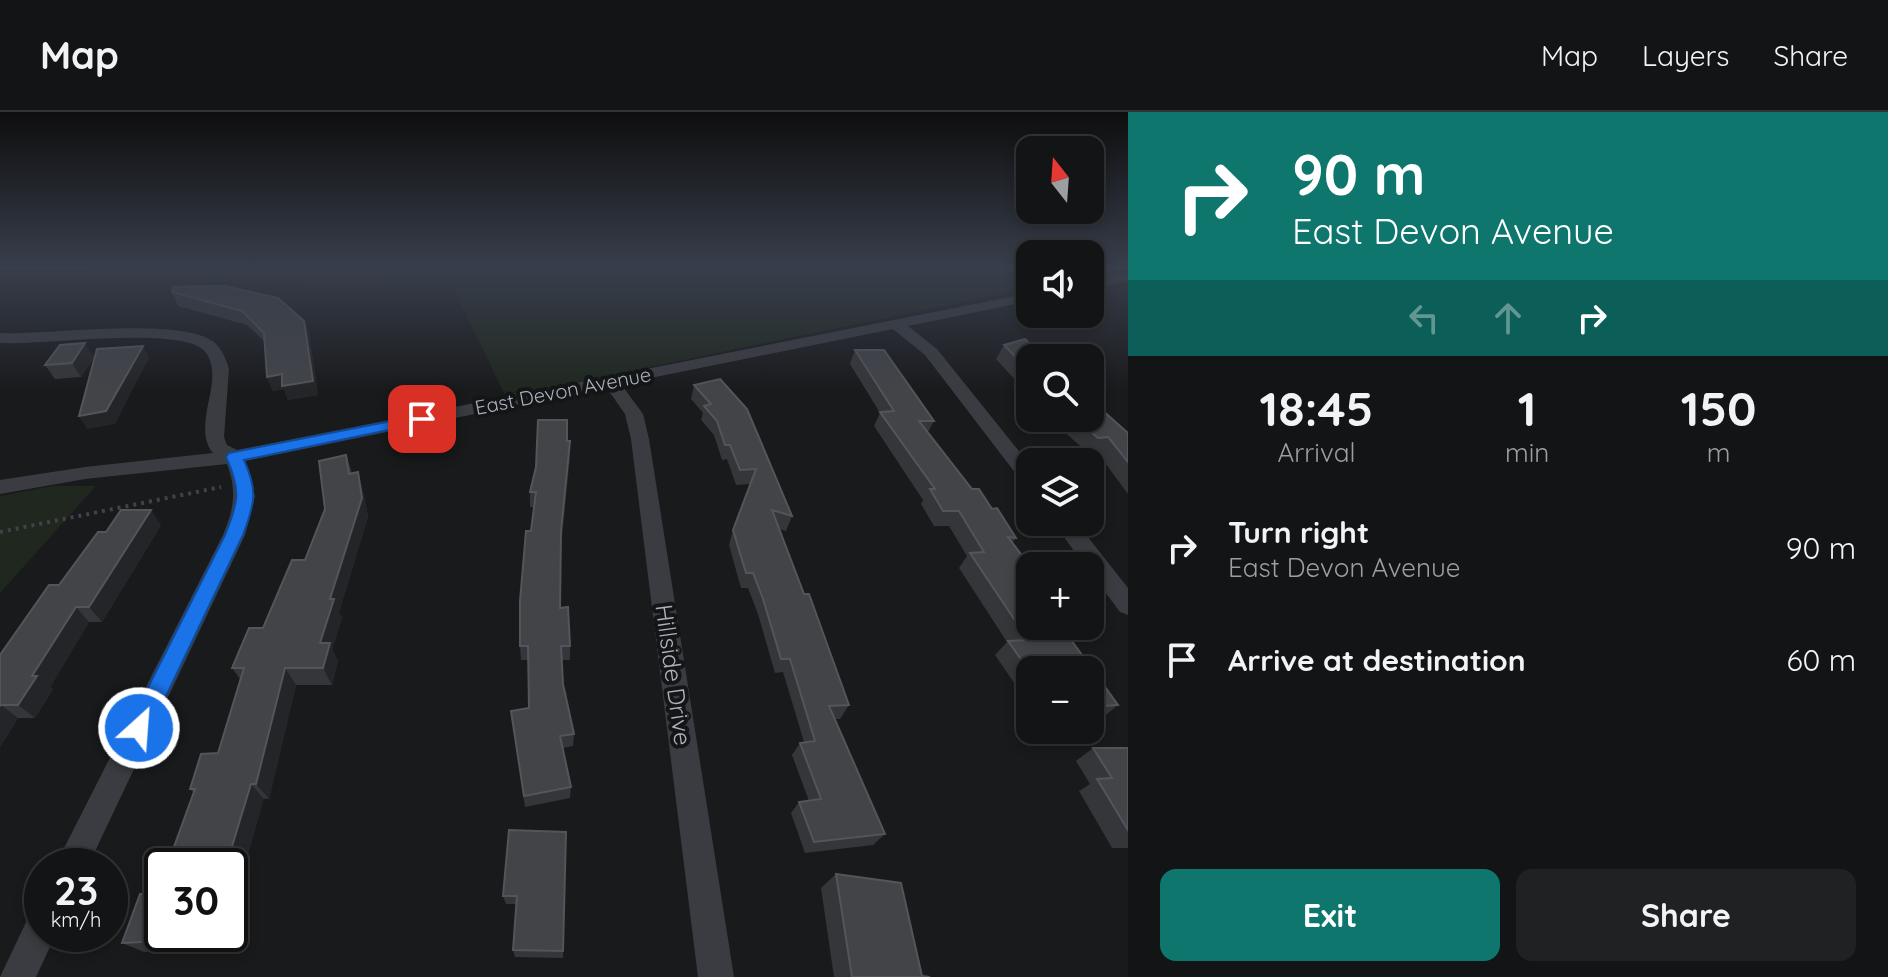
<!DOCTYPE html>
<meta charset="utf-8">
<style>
:root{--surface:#131415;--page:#202122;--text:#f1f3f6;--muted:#9d9ea0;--line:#323334;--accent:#0f766e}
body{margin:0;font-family:Quicksand,sans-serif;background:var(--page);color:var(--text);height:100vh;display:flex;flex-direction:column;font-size:30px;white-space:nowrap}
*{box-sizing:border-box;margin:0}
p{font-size:26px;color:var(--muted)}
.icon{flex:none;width:44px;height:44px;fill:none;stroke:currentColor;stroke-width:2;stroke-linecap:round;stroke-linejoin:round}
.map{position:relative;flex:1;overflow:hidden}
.details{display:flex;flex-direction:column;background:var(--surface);width:760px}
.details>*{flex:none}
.hud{background:#0f766e;color:#fff;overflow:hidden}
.needle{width:52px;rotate:343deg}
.fabs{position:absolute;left:1016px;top:24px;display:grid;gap:16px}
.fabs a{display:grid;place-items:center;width:88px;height:88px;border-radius:16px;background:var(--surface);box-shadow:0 4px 12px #0003,0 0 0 2px var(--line);font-size:40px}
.speed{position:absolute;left:24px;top:736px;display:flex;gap:16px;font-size:40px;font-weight:700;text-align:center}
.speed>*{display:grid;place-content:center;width:104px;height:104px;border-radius:50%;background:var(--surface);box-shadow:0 4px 12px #0003,0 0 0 2px var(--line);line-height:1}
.speed small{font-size:20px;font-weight:400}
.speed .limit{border:4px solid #111;border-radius:12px;background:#fff;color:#111}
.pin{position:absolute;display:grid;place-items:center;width:68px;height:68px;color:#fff;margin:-34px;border-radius:16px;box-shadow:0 4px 12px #0006}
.me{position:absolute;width:88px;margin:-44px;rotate:26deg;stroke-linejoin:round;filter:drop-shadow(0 0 6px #0008)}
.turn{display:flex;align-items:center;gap:28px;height:168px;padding:0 32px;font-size:36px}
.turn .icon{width:104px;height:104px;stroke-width:2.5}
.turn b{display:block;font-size:56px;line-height:68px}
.lanes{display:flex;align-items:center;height:76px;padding:0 32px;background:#0003;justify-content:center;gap:40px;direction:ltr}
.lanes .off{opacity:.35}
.eta{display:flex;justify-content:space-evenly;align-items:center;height:136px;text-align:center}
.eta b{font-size:48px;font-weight:700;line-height:56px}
.action{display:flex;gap:16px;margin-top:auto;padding:16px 32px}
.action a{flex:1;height:92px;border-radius:16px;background:var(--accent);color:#fff;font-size:32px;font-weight:700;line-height:92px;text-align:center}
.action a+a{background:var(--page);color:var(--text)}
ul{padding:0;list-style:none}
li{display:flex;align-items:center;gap:24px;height:112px;padding:0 32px}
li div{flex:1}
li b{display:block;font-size:30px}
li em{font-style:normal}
header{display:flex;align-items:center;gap:48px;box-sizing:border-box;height:112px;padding:0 40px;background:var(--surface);border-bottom:2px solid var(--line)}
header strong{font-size:38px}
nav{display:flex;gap:44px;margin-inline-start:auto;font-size:28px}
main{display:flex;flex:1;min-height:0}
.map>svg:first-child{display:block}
.green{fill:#1f271f}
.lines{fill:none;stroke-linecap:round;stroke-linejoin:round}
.path{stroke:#404348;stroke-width:4;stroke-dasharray:3 5;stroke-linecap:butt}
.minor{fill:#3a3c41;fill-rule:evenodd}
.wall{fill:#35363a}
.shaded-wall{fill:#242528}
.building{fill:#424448;stroke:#52555a;stroke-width:2}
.route{fill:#1a73e8;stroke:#114b97;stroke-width:2}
.labels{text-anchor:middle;stroke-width:8;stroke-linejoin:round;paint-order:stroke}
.far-street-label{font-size:20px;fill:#abb2bc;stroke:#141517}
.street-label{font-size:24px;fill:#abb2bc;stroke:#141517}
</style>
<header>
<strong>Map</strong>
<nav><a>Map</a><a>Layers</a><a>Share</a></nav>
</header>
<main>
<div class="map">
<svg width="1128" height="865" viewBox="0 0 1128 865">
<rect width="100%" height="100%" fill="#191a1c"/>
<g class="green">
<polygon points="0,157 1030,157 1030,176 506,285 453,176 113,168 121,161"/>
<polygon points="53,374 96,374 0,481 0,384"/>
</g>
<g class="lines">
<polyline class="path" points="0,420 221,375"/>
<g class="minor">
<polygon points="1128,161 1128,169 1090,177 1090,169"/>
<path d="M1030 181V189L908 214 937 237 1030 353V373L1023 371 925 243 893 217 621 272 643 302 649 327 734 865H698L631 327 625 302 606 275 245 349 255 384 245 423 88 754H55L223 423C234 397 237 378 227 352L85 367 0 382V368L85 355 213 341C197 323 210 291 212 270 213 258 212 244 201 236 170 215 44 233 0 231V221C48 223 179 204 214 230 222 237 226 247 229 257L224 325 227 333 237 338Z"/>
<polygon points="1053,410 1076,410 1128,476 1128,503 1120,500 1090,460 1090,454 1085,454"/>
<polygon points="42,797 42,822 56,822 36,865 0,865 30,802"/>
</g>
</g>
<g class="wall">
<polygon points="172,180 304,209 309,222 318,283 288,288 284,277 273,279 267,265 265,230 247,213 178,194"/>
<polygon points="1004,233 1030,246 1030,284 996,247"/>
<polygon points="855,238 934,309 928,320 972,377 992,397 1016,426 1012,431 1030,454 1029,470 1118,593 1101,607 1090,607 1090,558 1030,558 1030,594 995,543 1007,530 959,456 967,444 949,414 934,414 921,392 923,388 874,314 880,301 850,252"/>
<polygon points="94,245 81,265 55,267 45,253"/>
<polygon points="720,267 792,404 786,419 779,417 849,593 840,607 835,607 885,722 873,733 805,741 791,701 799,690 809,689 792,643 800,631 804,630 783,560 775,561 758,502 748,476 741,476 729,433 733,418 751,372 736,373 727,347 722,348 714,323 701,308 703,301 691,287 694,273"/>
<polygon points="1051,306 1090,306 1128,321 1128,382 1097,340 1087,340 1061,317"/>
<polygon points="567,329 570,344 561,434 560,495 570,534 570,548 562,548 563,572 574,622 573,634 563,636 571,675 570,686 525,695 511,599 529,596 528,548 521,548 520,534 534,395 530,395 530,380"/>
<polygon points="346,343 352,361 363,379 368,405 339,500 342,506 332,537 338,549 332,573 296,573 269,687 194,681 190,677 218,641 240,567 232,556 263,516 305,448"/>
<polygon points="161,413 102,510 89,510 50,575 53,577 35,606 18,606 0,635 0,543 59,473"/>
<polygon points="1093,636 1128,636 1128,736 1112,736 1079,679 1090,672 1076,649"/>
<polygon points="566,720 563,846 515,845 513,838 516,792 506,792 503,784"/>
<polygon points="836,762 922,864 930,865 834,865 821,776"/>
<polygon points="157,781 226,822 222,836 144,840 122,831"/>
</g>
<g class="shaded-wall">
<polygon points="304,209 309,222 318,283 288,288 284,277 273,279 267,265"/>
<polygon points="85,231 94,245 81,265 72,251"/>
<polygon points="143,234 149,246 115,312 87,317 79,304"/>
<polygon points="570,329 570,344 561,434 561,420"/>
<polygon points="358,360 363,379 368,405 339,500 342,506 332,537 338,549 332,573 323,556 320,531"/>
<polygon points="151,398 161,413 102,510 89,495"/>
<polygon points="76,495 89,510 50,575 53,577 35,606 18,593 32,564"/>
<polygon points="285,556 296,573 269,687 256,672"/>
<polygon points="1,593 18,606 0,635 0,594"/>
<polygon points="251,672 264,687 230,807 230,754 226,754"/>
<polygon points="205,822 226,822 222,836 203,827"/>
</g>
<g class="building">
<polygon points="224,174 278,186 304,209 313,269 282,274 282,262 267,265 264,221 242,199 172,180 173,175"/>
<polygon points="1025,227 1044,246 1030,246 1030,260 1004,233"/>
<polygon points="85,231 72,251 45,253 60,233"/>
<polygon points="143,234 106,299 79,304 97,237"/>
<polygon points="855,238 884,238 934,309 919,309 972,377 979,377 992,397 997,396 1016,426 1008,425 1030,454 1030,463 1024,463 1030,471 1030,514 1061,514 1118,593 1090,595 1090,558 1030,558 1030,560 1008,529 1028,528 970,441 984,440 959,399 943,399 930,377 935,377 880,300 894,299"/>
<polygon points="720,267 747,297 792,404 772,398 804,482 809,482 849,593 829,594 885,722 814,730 799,690 821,687 800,631 815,629 790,547 781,547 763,487 753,461 746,461 733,418 756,357 740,358 730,333 725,333 717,309 704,294 711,292 694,273"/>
<polygon points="1090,289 1092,289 1128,321 1128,350 1108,325 1098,326 1075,306 1090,306"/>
<polygon points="538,308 567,308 567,329 570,329 561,420 560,496 568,495 570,534 561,534 563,572 574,622 560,624 571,675 524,684 511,599 529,596 528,534 520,534 520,489 526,419 531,419 536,380 530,380 536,355"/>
<polygon points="346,343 349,362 358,360 362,386 330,487 334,487 320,531 330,531 323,556 285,556 256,672 251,672 226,754 167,754 195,677 190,677 201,642 218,641 244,556 232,556 249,516 263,516 292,448 305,448 325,397 319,349"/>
<polygon points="121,398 151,398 89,495 76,495 32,564 37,564 18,593 1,593 0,594 0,543 49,473 59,473 98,420 106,420"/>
<polygon points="1093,636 1128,636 1128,718 1097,667 1112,666"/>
<polygon points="509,718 566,720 563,839 513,838 517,784 503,784"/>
<polygon points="836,762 901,771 922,864 930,865 852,865"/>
<polygon points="162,768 162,822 205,822 203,827 122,831 140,782 157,781"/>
</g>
<linearGradient id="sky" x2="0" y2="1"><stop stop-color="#0e0e0f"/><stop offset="0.56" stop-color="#383e4b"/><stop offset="1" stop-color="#383e4b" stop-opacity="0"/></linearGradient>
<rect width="1128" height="279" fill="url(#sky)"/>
<path class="route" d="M422 303 429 307 427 310 244 348C258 379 255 391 243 423L147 624 139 627 131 624 128 616 131 609 225 423C239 389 241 378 226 345L229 341Z"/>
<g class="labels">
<g class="far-street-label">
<text transform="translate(563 279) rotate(-11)" y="7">East Devon Avenue</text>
</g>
<g class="street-label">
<text transform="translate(673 563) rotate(82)" y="8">Hillside Drive</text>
</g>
</g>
</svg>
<div class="fabs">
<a><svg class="needle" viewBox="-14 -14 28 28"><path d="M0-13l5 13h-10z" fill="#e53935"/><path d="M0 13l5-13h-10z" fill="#9d9ea0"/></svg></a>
<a><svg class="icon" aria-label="sound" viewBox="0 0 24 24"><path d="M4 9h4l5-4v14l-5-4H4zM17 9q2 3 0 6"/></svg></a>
<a><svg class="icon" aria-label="search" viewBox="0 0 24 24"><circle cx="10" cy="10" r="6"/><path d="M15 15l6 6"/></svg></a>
<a><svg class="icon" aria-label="layers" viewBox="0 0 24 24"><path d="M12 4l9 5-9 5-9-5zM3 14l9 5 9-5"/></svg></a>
<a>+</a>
<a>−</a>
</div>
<div class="speed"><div>23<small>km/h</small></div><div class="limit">30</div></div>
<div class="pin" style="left:422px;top:307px;background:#d93025"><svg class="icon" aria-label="arrive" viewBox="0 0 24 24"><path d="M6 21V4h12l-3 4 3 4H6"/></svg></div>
<svg class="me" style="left:139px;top:616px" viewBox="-20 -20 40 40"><circle r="17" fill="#1a73e8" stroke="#fff" stroke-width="3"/><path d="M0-11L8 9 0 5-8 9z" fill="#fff"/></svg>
</div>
<section class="details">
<div class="hud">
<div class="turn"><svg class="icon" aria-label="right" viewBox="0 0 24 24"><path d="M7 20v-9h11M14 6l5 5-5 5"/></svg><div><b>90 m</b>East Devon Avenue</div></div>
<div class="lanes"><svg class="icon off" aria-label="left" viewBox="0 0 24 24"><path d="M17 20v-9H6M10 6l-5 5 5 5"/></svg><svg class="icon off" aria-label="ahead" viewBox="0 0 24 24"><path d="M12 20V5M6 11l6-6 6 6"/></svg><svg class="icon" aria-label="right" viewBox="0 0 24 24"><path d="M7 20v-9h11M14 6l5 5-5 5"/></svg></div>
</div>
<div class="eta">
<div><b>18:45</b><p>Arrival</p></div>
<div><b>1</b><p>min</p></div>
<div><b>150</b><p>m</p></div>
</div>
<ul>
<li><svg class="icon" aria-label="right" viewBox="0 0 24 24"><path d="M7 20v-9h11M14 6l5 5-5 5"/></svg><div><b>Turn right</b><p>East Devon Avenue</p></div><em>90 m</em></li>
<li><svg class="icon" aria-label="arrive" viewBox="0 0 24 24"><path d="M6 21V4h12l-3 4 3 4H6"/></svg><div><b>Arrive at destination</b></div><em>60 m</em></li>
</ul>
<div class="action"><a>Exit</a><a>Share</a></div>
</section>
</main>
